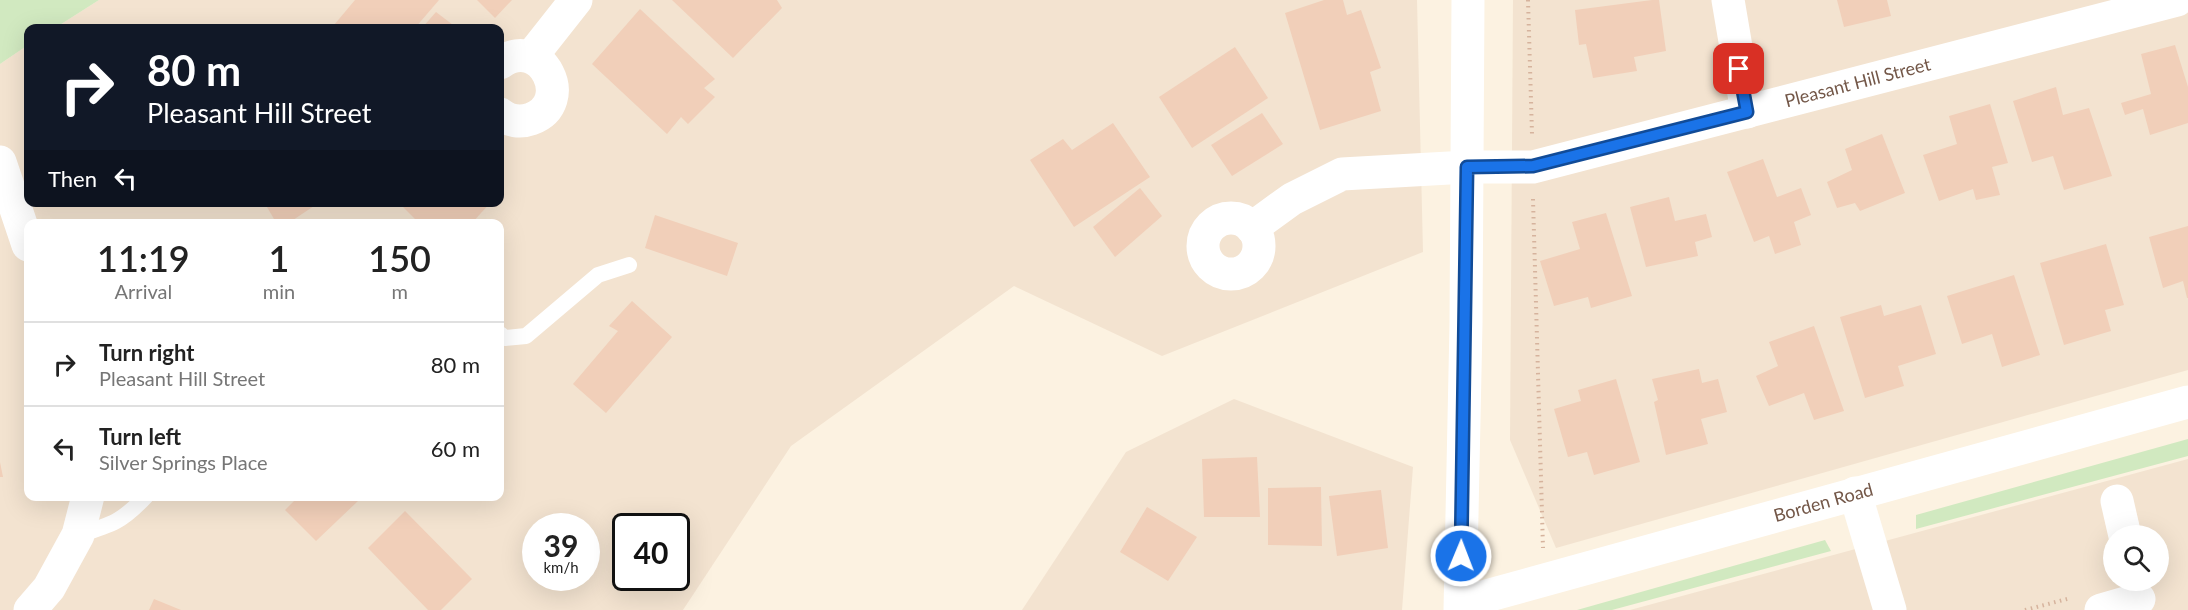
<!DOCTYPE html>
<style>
:root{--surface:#fff;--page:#f6f6f6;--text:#222;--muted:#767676;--line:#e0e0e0}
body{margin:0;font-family:Lato,sans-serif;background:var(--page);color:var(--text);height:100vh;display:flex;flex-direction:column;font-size:22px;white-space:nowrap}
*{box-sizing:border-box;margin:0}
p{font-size:20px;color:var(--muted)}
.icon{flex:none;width:33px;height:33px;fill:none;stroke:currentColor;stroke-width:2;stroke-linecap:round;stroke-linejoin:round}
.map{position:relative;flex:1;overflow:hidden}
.details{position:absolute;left:24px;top:219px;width:480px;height:282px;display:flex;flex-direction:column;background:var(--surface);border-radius:12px;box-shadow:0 6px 24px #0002}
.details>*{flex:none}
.hud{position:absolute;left:24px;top:24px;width:480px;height:183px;border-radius:12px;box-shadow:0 6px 24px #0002;background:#111827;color:#fff;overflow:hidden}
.tools{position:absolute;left:2103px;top:525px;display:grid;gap:12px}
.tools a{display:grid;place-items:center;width:66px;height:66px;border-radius:50%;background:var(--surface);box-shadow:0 6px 24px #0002;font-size:30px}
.speed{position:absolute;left:522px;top:513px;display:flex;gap:12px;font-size:30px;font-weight:700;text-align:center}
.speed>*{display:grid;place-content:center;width:78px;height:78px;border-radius:50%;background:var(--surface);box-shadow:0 6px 24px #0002;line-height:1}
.speed small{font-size:15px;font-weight:400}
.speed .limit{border:3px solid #111;border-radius:9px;background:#fff;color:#111}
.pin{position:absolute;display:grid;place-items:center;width:51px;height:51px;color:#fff;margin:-26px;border-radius:12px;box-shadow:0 3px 9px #0006}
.me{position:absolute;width:66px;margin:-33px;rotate:1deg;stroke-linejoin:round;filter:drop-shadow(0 0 4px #0008)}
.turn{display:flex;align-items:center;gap:21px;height:126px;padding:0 24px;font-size:27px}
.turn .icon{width:78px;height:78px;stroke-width:2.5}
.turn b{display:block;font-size:42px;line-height:51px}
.then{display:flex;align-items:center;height:57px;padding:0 24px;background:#0003;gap:12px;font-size:22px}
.eta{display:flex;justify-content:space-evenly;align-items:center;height:102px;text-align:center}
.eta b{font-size:36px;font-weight:600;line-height:42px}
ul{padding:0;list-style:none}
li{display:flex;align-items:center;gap:18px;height:84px;padding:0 24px;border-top:2px solid var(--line)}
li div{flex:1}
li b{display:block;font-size:22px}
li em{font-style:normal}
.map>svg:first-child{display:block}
.residential{fill:#f3e3d0;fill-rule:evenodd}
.green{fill:#d1e9c0}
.building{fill:#f1cfb9}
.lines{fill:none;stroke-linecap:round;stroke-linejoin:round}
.path{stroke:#d6b39d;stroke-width:4;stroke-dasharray:1.5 4.5;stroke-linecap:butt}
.service{stroke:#fff;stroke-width:16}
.minor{stroke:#fff;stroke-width:33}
.tertiary{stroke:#fff;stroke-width:33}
.route-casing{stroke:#114b97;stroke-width:15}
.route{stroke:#1a73e8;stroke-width:10}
.labels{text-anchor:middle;stroke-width:6;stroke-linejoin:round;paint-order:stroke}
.street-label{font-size:18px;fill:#735748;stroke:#fff6e7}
</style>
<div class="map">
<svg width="2188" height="610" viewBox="0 0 2188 610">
<rect width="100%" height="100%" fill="#fcf2e1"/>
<g class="residential">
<path d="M99 0H1417L1423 252 1162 356 1014 286 791 446 683 610H0V64L28 45V202H500V28H55ZM28 224H500V496H28ZM536 526H586V578H536ZM626 526H676V578H626Z"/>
<polygon points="1513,0 2188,0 2188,370 1556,548 1510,440"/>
<polygon points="1234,399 1413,467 1402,610 1022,610 1126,452"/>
<path d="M2188 459V610H1630ZM2114 536H2158V580H2114Z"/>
</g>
<g class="green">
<polygon points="0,0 99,0 55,28 28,28 28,45 0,64"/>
<polygon points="2188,439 2188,456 1916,529 1916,515"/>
<polygon points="1825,540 1831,551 1612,610 1577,610"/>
</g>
<g class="building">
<polygon points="355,0 439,0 415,28 338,28 334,25"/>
<polygon points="477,0 512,0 495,18"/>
<polygon points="672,0 777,0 782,8 733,58"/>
<polygon points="1324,0 1343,0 1347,15 1361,10 1381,68 1370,72 1381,111 1320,130 1285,13"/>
<polygon points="1652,0 1659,0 1666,51 1634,57 1637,71 1593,78 1586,44 1579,45 1575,10"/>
<polygon points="1837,0 1887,0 1891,16 1844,27"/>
<polygon points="640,9 715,79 704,88 715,97 688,124 681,117 667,134 592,64"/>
<polygon points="436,12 457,28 422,28"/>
<polygon points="2175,45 2188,87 2188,123 2150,135 2143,109 2125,115 2121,103 2151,94 2141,54"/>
<polygon points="1235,47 1268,98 1192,148 1159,97"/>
<polygon points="2056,87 2063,115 2089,108 2112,176 2064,190 2053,156 2032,162 2013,101"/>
<polygon points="1990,104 2008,163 1992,167 2000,195 1976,200 1973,189 1939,201 1923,155 1957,144 1949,116"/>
<polygon points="1262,113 1283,144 1232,176 1211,145"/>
<polygon points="1113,123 1150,177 1074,227 1030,160 1063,139 1072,150"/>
<polygon points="1882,134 1905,193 1860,211 1855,203 1837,208 1827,182 1852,170 1845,149"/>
<polygon points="1763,159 1777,197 1801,188 1811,215 1794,222 1801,245 1775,254 1769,236 1754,242 1727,172"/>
<polygon points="1140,188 1162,216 1115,257 1093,227"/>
<polygon points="1669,197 1675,221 1706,214 1712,237 1695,242 1698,256 1646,267 1630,207"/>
<polygon points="264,202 320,202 287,224 277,224"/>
<polygon points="398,202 491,202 471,224 413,224 417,221"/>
<polygon points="1606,213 1632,296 1591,308 1588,297 1554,306 1540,261 1580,249 1572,222"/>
<polygon points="655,215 738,243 727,276 645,248"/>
<polygon points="2188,226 2188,298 2187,298 2183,281 2163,288 2149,237"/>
<polygon points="2106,244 2124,305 2105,310 2111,331 2064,345 2040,263"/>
<polygon points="2014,275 2040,355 2002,367 1992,334 1962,344 1947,296"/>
<polygon points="632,301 672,337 606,413 573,384 618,331 609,326"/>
<polygon points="1881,305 1884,316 1921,305 1936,354 1898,366 1904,386 1865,398 1840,317"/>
<polygon points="1814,326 1844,411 1814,420 1804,393 1769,406 1756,376 1778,366 1769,342"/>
<polygon points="1699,369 1702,383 1718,379 1727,412 1701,419 1708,444 1666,455 1654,402 1658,400 1652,379"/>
<polygon points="1616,379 1640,462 1594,475 1587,452 1568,457 1554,409 1581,401 1578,390"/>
<polygon points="1257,457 1260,517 1204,517 1202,459"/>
<polygon points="0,462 3,477 0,477"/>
<polygon points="1321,487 1322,546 1268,545 1268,488"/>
<polygon points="1381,490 1388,548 1337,556 1329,496"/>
<polygon points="299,496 356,496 359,500 316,541 285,510"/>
<polygon points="1147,507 1197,537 1168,581 1120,552"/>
<polygon points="405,511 472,579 441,610 428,610 368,548"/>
<polygon points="154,599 181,610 149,610"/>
</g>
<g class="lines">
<g class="path">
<polyline points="1528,0 1532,134"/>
<polyline points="1533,199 1543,548"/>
<polyline points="2025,610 2071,598"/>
</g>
<g class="service">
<polyline points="500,334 505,338 526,336 598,275 629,265"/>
<path d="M78 535C111 525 122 522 146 496"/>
</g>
<g class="minor">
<polyline points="1728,0 1747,112"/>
<polyline points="531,57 576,0"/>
<path d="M500 63C542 33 576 103 531 119 520 123 509 121 500 114"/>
<polyline points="0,162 28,245"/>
<circle cx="1231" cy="246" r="28"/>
<path id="s1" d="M1252 228 1292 199 1342 174 1467 167H1533L2177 0"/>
<polyline points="1855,493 1890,610"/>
<polyline points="2117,501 2125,536"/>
<path id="s2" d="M1461 603 2188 402"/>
<polyline points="30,610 49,588 78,535 88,496"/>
<polyline points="2101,610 2139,599"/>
</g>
<polyline class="tertiary" points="1460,610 1466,324 1468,0"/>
</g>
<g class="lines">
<g class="route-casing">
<polyline id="route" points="1461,556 1467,167 1533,166 1747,112 1739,69"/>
</g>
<use href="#route" class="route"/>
</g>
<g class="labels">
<g class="street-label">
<text dy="6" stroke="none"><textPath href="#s1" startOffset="632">Pleasant Hill Street</textPath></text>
<text dy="6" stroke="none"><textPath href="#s2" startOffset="376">Borden Road</textPath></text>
</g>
</g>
</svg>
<div class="tools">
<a><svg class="icon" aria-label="search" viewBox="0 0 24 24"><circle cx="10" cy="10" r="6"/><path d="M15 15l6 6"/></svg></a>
</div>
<div class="speed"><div>39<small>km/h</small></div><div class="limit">40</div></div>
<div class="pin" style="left:1739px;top:69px;background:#d93025"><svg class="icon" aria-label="arrive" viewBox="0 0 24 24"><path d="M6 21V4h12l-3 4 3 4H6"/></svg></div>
<svg class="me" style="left:1461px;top:556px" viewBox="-20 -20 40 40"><circle r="17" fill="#1a73e8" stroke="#fff" stroke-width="3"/><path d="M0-11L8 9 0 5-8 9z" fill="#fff"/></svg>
<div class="hud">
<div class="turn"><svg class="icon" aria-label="right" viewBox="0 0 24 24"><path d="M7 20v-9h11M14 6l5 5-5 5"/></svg><div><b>80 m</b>Pleasant Hill Street</div></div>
<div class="then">Then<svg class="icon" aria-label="left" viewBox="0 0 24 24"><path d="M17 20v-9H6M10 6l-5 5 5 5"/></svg></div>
</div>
<section class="details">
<div class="eta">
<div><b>11:19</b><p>Arrival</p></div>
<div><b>1</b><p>min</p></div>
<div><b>150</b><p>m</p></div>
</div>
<ul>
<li><svg class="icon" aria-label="right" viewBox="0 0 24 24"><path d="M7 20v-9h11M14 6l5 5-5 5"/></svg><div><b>Turn right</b><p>Pleasant Hill Street</p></div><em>80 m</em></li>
<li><svg class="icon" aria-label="left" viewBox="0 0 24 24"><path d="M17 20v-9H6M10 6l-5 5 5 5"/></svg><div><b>Turn left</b><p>Silver Springs Place</p></div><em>60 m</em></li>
</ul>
</section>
</div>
